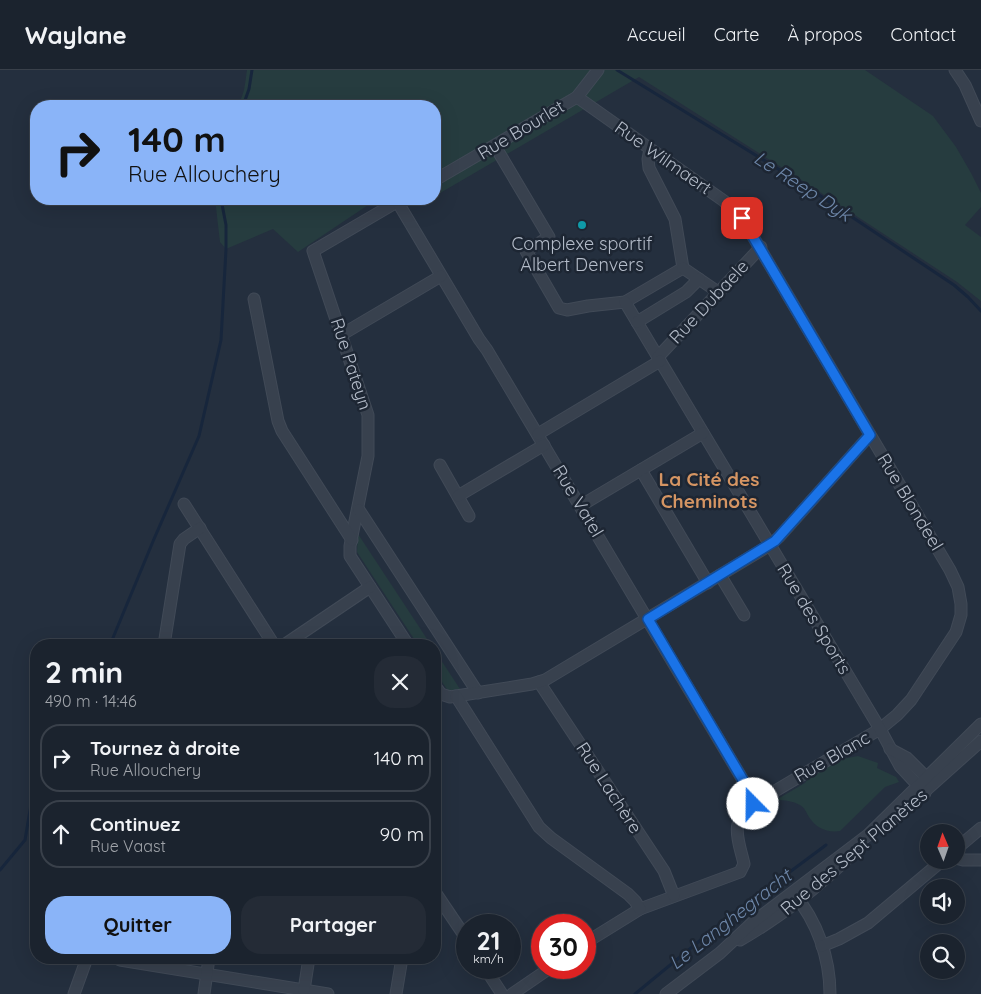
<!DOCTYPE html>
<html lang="fr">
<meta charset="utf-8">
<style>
:root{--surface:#1b232e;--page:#242b36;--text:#f1f3f6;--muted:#a0a4aa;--line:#39404a;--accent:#8ab4f8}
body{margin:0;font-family:Quicksand,sans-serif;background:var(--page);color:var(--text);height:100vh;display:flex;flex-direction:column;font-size:19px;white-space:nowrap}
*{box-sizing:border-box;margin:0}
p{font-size:16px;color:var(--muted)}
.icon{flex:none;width:28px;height:28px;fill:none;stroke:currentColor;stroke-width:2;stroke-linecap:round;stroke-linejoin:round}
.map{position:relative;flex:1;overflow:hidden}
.side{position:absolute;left:30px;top:569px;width:411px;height:325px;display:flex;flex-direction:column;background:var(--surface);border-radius:20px;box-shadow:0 5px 20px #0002,0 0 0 1px var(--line)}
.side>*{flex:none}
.hud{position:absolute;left:30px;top:30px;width:411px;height:105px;border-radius:20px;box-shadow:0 5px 20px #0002,0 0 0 1px var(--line);background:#8ab4f8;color:#111;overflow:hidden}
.needle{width:32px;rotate:358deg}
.controls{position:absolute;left:920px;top:754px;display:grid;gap:10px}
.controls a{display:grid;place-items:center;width:45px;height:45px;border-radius:50%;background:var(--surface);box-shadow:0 5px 20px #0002,0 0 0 1px var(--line);font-size:25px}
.speed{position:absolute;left:456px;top:844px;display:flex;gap:10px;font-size:25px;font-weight:700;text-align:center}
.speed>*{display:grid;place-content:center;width:65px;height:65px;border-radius:50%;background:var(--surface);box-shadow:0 5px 20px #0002,0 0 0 1px var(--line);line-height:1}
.speed small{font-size:12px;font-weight:400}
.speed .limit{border:8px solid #d22;background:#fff;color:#111}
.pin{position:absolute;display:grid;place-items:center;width:42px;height:42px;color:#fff;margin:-21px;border-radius:10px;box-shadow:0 2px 8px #0006}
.me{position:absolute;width:55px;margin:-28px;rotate:338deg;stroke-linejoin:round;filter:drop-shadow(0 0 4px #0008)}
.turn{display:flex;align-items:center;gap:18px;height:105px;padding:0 15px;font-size:22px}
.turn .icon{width:65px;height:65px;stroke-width:2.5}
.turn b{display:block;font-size:35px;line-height:42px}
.round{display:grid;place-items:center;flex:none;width:52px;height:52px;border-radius:20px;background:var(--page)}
.headline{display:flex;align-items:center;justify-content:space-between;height:85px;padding:0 15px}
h1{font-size:30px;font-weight:700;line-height:38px}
.cta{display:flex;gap:10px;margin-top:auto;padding:10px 15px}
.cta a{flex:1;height:58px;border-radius:20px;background:var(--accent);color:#111;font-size:20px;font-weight:700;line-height:58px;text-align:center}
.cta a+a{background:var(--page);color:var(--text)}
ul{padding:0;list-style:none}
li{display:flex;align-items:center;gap:15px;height:68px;margin:0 10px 8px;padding:0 5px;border:2px solid var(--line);border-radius:20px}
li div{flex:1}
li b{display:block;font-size:19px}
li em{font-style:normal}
header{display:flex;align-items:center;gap:30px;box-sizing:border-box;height:70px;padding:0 25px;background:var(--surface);border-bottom:1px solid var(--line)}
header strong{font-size:24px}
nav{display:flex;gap:28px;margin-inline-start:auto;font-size:18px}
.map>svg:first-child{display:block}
.green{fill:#263c3f}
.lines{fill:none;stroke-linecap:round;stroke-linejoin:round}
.stream{stroke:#17263c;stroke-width:3}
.minor-casing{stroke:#414a57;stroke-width:13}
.minor{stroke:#38414e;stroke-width:11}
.route-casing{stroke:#114b97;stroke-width:12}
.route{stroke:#1a73e8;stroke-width:9}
.culture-dot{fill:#0f9aa8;stroke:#1d2633;stroke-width:2}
.labels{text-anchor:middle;stroke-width:5;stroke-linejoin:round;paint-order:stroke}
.street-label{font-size:18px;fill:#b4bcc9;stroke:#1d2633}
.poi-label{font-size:18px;fill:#b4bcc9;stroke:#1d2633}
.water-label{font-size:19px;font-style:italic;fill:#6d86a8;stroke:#1d2633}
.neighbourhood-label{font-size:19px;font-weight:bold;fill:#d59563;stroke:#1d2633}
</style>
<header>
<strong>Waylane</strong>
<nav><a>Accueil</a><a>Carte</a><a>À propos</a><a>Contact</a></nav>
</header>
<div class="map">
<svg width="981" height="924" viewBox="0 0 981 924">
<rect width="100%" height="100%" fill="#242f3e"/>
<g class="green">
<path d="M247 0H865L933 46 956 77 971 103 981 123V137L965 155 981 167V231L957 212 800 109 639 7 435 126V36H236C245 27 245 12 247 0Z"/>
<polygon points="215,129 377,129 298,182 273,159 226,179 220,172"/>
<polygon points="358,464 431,575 418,575 357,482"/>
<polygon points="435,581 460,619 448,621 435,601"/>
<path d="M858 686 878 693 877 698 896 707 899 712 885 717 840 761C827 763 816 758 809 747 806 742 805 738 800 735 793 731 784 730 776 730L805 713 810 706 837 690Z"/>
</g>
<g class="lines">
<g class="stream">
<polyline points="617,0 801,113 954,215 968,227 981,241"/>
<polyline points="243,36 249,19 252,0"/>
<polyline points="110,575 154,469 199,366 221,270 226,179 226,155 221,129"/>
<polyline points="0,800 25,770 36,705"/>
<polyline points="635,924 725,850 826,775"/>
</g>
<g class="minor-casing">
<g id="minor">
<polyline points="955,0 965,15 981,51"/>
<path d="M577 27 724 131 742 148 950 500 958 517 961 534V545L956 562 911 630 897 645 880 659 753 734C728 752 739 771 744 794L740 802 640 839 585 873"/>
<polyline points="495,76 549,167 526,181 559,238 567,240 588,236 625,232 683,198 675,149 649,98 648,89 650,79"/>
<polyline points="435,110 577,27 598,0"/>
<polyline points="402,129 313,181 368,345 368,386 350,476 350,486 408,575"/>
<polyline points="397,131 479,269 487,280 756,732"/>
<polyline points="683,198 718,222"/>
<polyline points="254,229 278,351 282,361 352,470"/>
<polyline points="625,232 880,659 900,696 925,723"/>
<polyline points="637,252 686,222 699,209"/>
<polyline points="341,265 441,206"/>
<polyline points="658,287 761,177"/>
<polyline points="538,364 660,291"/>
<polyline points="440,395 469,446"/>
<polyline points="641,400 708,513"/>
<polyline points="458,426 544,375"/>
<polyline points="184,434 274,575"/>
<polyline points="580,436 703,363"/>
<polyline points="359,440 478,623"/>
<polyline points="720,505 744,545"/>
<polyline points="164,575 180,474 184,469 200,458"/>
<polyline points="284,575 370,517"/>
<polyline points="539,612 664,801 674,826"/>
<polyline points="435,616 441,624 450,627 532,614 545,610 770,475 779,467 870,365"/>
<polyline points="456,626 539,757 551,768 628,824 635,831 640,839"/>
<polyline points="890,679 907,688 931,712"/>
<polyline points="895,748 981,671"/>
<polyline points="956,779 981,758"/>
<polyline points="956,788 963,790 981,790"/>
<polyline points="435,822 468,871"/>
<path d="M794 824C817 851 830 888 830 924"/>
<path d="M740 870C779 848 821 815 852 784"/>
<polyline points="822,876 839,869 868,853 943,790"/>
<polyline points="116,888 120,890 328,924"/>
<polyline points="485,898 502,924"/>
<polyline points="304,920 309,888"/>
<polyline points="74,924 87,888"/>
<polyline points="204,924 209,888"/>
<polyline points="396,924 402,888"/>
<polyline points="512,924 550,898"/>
<polyline points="666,924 720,883 752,853 868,765 981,654"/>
</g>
</g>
<use href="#minor" class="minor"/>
</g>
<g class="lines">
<g class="route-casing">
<polyline id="route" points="742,148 870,365 775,471 648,549 756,732 753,734"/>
</g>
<use href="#route" class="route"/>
</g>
<circle class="culture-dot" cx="582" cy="155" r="5"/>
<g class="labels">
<g class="street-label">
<text transform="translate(521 60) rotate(-31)" y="6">Rue Bourlet</text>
<text transform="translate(663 88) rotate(35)" y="6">Rue Wilmaert</text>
<text transform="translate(709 232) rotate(-47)" y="6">Rue Dubaele</text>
<text transform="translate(351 294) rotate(72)" y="6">Rue Pateyn</text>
<text transform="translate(578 431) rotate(59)" y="6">Rue Vatel</text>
<text transform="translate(910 432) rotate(59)" y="6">Rue Blondeel</text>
<text transform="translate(814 549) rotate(59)" y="6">Rue des Sports</text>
<text transform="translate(832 687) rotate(-30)" y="6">Rue Blanc</text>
<text transform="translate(609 718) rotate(57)" y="6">Rue Lachère</text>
<text transform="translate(854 782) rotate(-40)" y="6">Rue des Sept Planètes</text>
</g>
<g class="poi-label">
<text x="582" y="180">Complexe sportif<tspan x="582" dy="21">Albert Denvers</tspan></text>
</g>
<g class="water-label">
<text transform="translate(803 116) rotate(33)" y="7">Le Reep Dyk</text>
<text transform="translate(730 849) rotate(-38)" y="7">Le Langhegracht</text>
</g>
<g class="neighbourhood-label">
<text x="709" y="416">La Cité des<tspan x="709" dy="22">Cheminots</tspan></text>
</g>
</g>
</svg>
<div class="controls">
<a><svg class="needle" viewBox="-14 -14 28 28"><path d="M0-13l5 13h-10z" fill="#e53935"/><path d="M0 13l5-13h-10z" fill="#a0a4aa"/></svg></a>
<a><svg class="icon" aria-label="sound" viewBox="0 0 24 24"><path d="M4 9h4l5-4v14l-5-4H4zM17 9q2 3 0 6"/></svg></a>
<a><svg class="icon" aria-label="search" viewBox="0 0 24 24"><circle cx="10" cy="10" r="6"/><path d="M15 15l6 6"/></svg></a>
</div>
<div class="speed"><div>21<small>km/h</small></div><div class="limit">30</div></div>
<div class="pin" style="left:742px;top:148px;background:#d93025"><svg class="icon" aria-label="arrive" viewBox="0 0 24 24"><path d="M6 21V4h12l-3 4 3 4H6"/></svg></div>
<svg class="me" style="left:753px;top:734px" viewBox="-20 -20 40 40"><circle r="19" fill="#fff"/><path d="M0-13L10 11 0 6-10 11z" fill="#1a73e8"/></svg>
<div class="hud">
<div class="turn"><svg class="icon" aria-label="right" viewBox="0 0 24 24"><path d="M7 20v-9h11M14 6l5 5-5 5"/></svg><div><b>140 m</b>Rue Allouchery</div></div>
</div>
<section class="side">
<div class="headline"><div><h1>2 min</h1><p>490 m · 14:46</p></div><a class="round"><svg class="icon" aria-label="close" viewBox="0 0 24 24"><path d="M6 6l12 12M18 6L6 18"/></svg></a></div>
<ul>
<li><svg class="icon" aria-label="right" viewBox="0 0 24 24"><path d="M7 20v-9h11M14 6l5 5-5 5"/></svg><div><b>Tournez à droite</b><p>Rue Allouchery</p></div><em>140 m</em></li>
<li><svg class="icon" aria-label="ahead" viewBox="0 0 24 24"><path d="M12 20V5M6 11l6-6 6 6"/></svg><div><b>Continuez</b><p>Rue Vaast</p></div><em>90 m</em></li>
</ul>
<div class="cta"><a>Quitter</a><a>Partager</a></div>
</section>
</div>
